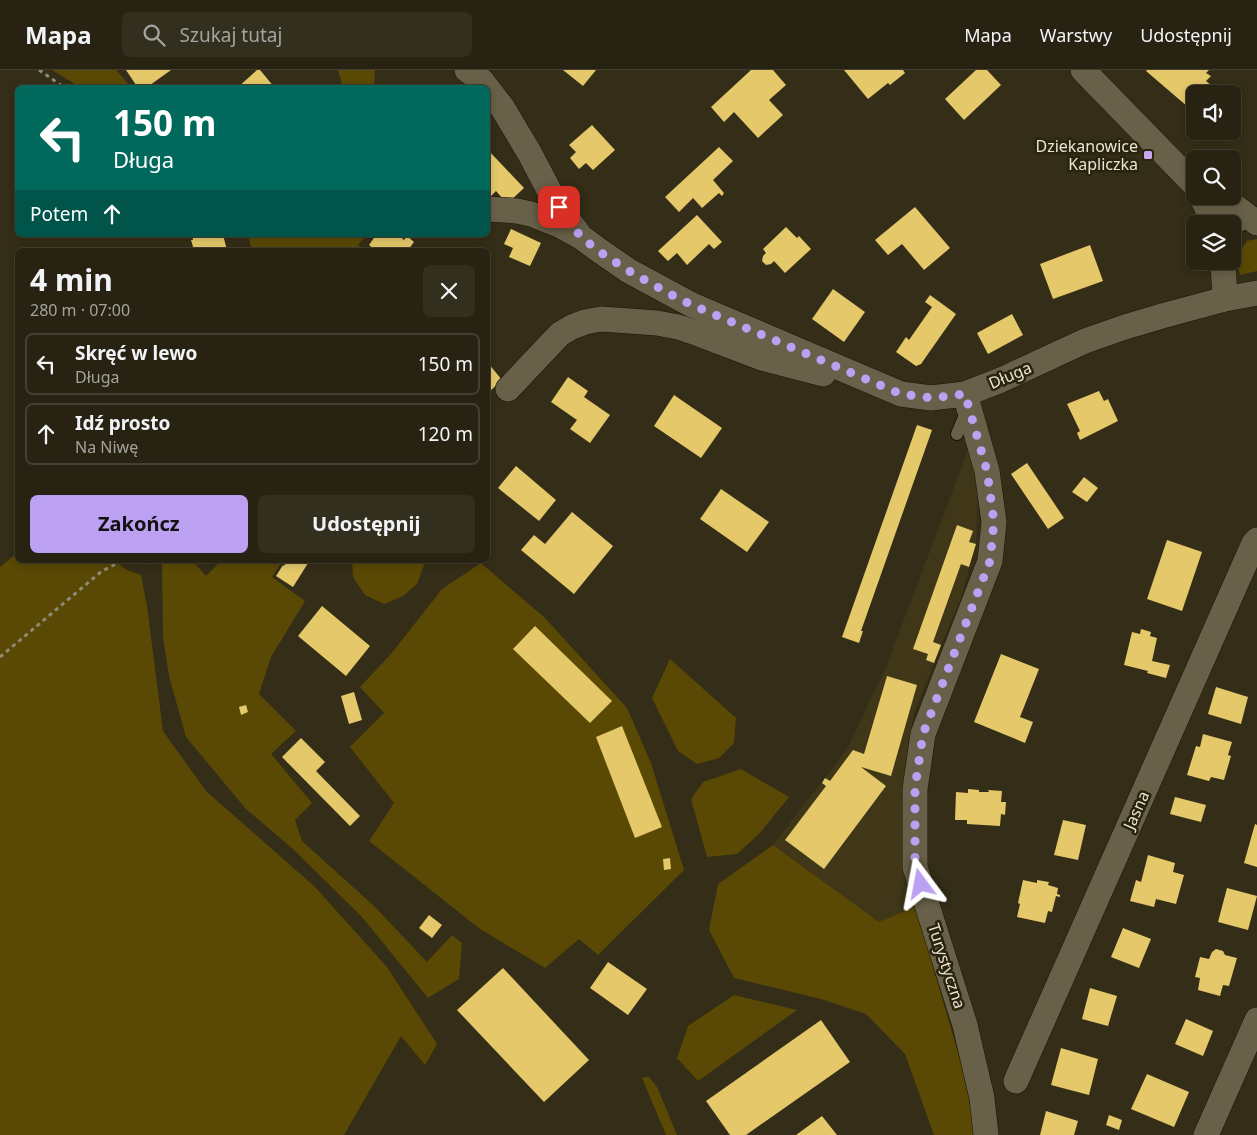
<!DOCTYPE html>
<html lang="pl">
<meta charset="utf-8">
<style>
:root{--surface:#272211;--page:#332f1f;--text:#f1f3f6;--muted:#a4a49f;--line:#433f31;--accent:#bca0f2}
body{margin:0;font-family:"Noto Sans",sans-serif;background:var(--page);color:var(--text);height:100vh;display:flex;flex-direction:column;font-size:19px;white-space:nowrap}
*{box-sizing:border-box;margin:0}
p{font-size:16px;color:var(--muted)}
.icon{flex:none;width:28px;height:28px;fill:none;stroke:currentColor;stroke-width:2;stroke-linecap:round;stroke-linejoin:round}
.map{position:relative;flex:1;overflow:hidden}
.side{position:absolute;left:15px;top:178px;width:475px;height:315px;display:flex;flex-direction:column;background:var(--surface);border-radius:8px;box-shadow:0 2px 8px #0003,0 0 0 1px var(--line)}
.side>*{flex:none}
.hud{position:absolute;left:15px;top:15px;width:475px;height:152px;border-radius:8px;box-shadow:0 2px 8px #0003,0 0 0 1px var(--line);background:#00695c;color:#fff;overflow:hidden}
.controls{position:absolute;left:1186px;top:15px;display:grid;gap:10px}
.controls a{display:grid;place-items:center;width:55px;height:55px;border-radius:8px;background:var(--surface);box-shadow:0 2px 8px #0003,0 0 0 1px var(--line);font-size:25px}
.pin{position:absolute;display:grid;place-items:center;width:42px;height:42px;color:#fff;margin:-21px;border-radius:10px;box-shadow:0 2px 8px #0006}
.me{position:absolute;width:55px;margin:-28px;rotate:347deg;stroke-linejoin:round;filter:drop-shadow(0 0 4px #0008)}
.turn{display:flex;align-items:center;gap:18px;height:105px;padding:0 15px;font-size:22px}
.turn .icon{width:65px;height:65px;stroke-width:2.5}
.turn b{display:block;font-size:35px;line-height:42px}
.then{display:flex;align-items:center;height:48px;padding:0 15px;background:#0003;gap:10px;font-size:19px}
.round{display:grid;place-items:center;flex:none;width:52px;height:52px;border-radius:8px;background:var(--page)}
.head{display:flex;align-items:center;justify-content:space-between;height:85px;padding:0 15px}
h1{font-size:30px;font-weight:700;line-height:38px}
.cta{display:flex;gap:10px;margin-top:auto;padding:10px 15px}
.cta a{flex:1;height:58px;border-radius:8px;background:var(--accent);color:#111;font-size:20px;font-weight:700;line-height:58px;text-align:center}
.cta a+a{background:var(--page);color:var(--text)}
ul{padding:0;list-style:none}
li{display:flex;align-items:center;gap:15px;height:62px;margin:0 10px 8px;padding:0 5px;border:2px solid var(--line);border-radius:8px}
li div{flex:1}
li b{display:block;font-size:19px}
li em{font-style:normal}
header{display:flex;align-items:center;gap:30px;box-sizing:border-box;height:70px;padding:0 25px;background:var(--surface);border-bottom:1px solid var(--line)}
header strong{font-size:24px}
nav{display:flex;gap:28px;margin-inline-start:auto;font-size:18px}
.search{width:350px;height:45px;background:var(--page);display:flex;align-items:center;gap:12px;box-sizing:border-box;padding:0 18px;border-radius:8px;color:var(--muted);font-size:19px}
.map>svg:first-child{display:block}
.built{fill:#403719}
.green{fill:#5a4904}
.building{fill:#e4c869}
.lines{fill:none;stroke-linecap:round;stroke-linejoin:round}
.service-casing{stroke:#1c1502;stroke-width:14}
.minor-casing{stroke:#1c1502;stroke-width:26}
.path{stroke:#908b79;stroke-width:3;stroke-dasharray:4 4;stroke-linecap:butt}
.service{stroke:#686048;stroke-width:12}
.minor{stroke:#686048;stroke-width:25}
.route{stroke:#bca0f2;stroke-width:9;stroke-dasharray:0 16.2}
.poi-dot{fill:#c6a6f0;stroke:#2a240d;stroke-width:2}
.labels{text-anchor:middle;stroke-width:5;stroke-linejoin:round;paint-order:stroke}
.poi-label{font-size:16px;fill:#e8e4d6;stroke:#2a240d;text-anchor:end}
.street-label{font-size:16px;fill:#e8e4d6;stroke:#2a240d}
</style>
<header>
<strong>Mapa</strong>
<div class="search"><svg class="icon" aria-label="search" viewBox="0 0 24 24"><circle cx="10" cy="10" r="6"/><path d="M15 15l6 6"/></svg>Szukaj tutaj</div>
<nav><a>Mapa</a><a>Warstwy</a><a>Udostępnij</a></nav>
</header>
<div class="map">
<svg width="1257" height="1065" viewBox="0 0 1257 1065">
<rect width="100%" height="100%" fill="#342d17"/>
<polygon class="built" points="970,375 978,424 976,474 960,531 941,575 914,643 901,726 916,836 879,852 773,775 847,679 884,602"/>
<g class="green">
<polygon points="52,0 116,0 131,17 80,17"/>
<polygon points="338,0 375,0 374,17 374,18 343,17"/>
<polygon points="248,165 367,165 358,175 365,180 252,180"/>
<path d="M1257 169V201L1240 205C1236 189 1238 184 1247 171Z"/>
<polygon points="17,483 18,490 113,490 127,500 141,505 147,536 163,661 206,721 315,817 387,897 437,974 425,995 401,966 344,1065 0,1065 0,497"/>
<polygon points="162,490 192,490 206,506 222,490 283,490 272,507 305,531 271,587 259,624 296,661 271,684 312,733 295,750 302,771 374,836 427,892 452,865 462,873 459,909 428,928 362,847 293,779 246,739 186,667 169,606 163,567"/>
<polygon points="352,490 426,490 417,514 403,526 384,534 365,525 353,507"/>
<polygon points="481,493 545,548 627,638 651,693 684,800 598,885 579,869 545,898 480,859 369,771 394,733 350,677 384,643 360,617 391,584 442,519"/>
<polygon points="670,589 736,648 734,673 719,688 697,694 678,681 652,628"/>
<polygon points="741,699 789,727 759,764 737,784 707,787 691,729 703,712"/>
<polygon points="773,775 879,852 916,836 928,880 971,1027 975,1065 934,1065 905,984 866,944 821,929 734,908 709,860 718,814"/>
<polygon points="734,925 797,940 698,1011 677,988 688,956"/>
<polygon points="649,1007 657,1017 677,1065 666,1065 642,1008"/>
</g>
<g class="building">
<polygon points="126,0 171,0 146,18 138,18"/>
<polygon points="257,0 260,0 275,18 237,18"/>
<polygon points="563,0 596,0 583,16"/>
<polygon points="751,0 773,0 786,15 769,30 783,45 758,68 734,42 724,52 711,37"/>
<polygon points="844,0 903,0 905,3 890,15 888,13 868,29"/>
<polygon points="976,0 987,0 1001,15 964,50 945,29"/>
<polygon points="1147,0 1209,0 1206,3 1211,6 1206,11 1217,20 1213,24 1195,24 1195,43 1146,1"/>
<polygon points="592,55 615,80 593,100 586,93 579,99 570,88 576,82 569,75"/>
<polygon points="719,77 733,91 713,110 724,123 722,126 719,123 702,138 693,128 679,142 665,127"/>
<polygon points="488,80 524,118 509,132 505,127 503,129 496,121 489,128 488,125"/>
<polygon points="915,137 950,178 924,200 902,174 888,185 875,170"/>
<polygon points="697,145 722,172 714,179 709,174 687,195 677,183 668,191 658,181"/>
<polygon points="786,157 797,168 799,166 811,179 785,203 774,191 771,194 766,195 762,191 763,186 766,183 763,179"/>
<polygon points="511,159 541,173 530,196 509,187 513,178 504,174"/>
<polygon points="192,165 223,165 227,180 194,180 191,170 193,170"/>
<polygon points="376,165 398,165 404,170 407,166 414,172 408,180 375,180 369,175"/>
<polygon points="1090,175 1103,211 1053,229 1040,194"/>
<polygon points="833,219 865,242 844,272 812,249"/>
<polygon points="930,225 956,244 921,294 916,296 896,282 906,267 909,270 932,237 925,232"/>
<polygon points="1012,244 1023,265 988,284 977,263"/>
<polygon points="488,293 502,310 488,323"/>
<polygon points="568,307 588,321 584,327 610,345 590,373 570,359 577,350 551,332"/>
<polygon points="1099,321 1104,331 1108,329 1118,351 1080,370 1077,363 1080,361 1067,334"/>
<polygon points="674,325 722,358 701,388 654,356"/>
<polygon points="917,355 932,360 861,561 863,561 859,573 842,567"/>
<polygon points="1027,393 1064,448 1048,459 1011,404"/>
<polygon points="516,396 556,430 539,451 498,418"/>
<polygon points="1084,407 1098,418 1087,432 1072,422"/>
<polygon points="721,419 769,452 747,482 700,449"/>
<polygon points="572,442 613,476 574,524 521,480 534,465 545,474"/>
<polygon points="957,455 973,461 969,472 976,474 969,497 961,494 933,572 941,575 934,593 926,590 928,584 913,579"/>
<polygon points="1167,470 1202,482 1182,541 1147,529"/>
<polygon points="288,490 310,490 293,517 276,506 283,495 284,496"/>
<polygon points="322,536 370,576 346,606 298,566"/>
<polygon points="535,556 612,631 590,653 513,579"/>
<polygon points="1141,559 1151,562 1150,566 1157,568 1152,591 1170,595 1166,608 1147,603 1148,601 1124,595 1132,562 1140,564"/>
<polygon points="1001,584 1039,599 1020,647 1033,652 1025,673 974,652"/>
<polygon points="887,606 917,615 891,706 861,697 886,716 824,799 785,770 826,716 822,713 825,708 830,711 853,680 864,684"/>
<polygon points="1216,617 1248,627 1241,654 1208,644"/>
<polygon points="354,622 362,650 349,654 341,626"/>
<polygon points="246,635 248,642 241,645 239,637"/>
<polygon points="622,656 662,757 635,768 596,667"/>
<polygon points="1203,664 1232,672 1228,685 1231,686 1224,710 1211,707 1209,711 1187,705 1196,676 1200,677"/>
<polygon points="301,668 325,692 316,701 360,746 350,756 282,687"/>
<polygon points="968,719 979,720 979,722 989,722 988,720 1002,721 1001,732 1006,732 1005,745 1001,744 1000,756 967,754 967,750 955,750 956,722 968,723"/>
<polygon points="1175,727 1206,735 1201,752 1170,744"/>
<polygon points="1063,750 1086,755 1078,790 1054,785"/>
<polygon points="1255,754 1257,755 1257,797 1244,793"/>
<polygon points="1148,785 1175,793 1173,802 1184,805 1176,834 1156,829 1154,837 1130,831 1136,810 1141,812"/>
<polygon points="670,788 671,799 664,800 663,789"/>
<polygon points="1023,810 1037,813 1037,810 1049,812 1048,815 1058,818 1057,824 1060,825 1060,827 1056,826 1052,842 1048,841 1045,853 1017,847 1020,834 1018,833"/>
<polygon points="1227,818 1257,826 1248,860 1218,852"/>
<polygon points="429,845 442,855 432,868 419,858"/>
<polygon points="1123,858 1151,869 1139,898 1111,887"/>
<polygon points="1216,879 1223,881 1225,885 1237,888 1229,916 1223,915 1220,926 1198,920 1200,908 1195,907 1200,887 1209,889 1212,882"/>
<polygon points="608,892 647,919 628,945 590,918"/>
<polygon points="503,898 589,990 544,1032 457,940"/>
<polygon points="1090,918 1117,926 1108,956 1082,949"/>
<polygon points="1186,949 1213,961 1203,986 1175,974"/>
<polygon points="821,950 850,992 746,1065 730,1065 706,1031"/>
<polygon points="1061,978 1098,989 1089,1025 1051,1015"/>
<polygon points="1147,1004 1189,1022 1174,1057 1131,1039"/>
<polygon points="1046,1041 1078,1051 1074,1065 1040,1065"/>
<polygon points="1109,1045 1122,1050 1119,1060 1106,1055"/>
<polygon points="822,1046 837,1065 796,1065"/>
</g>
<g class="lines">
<g class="service-casing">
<g id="service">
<polyline points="1232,162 1250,148"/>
<polyline points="957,364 967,340"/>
</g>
</g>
<g class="minor-casing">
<g id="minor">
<polyline points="467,0 482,11 487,18"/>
<polyline points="1083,0 1195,115"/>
<polyline points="488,19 502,37 530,84 552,126 566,147 578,163"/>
<polyline points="1201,126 1215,154"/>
<polyline points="1221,126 1257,153"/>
<polyline points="488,139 517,141 531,144 561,156 581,167 600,181 629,201 692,235 901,324 931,328 965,324 1001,310 1085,271 1125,257 1162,246 1225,229 1257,223"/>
<polyline points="1223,191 1225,229"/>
<polyline points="508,319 560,264 572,257 585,252 601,249 657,253 678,257 699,264 762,288 823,304"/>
<polyline points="965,324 987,401 994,452 990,491 923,664 915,719 915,797 965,955 982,1028 986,1065"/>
<polyline points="1016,1011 1254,473 1257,470"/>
<polyline points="1206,1065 1257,950"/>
</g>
</g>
<g class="path">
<polyline points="39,0 65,18"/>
<polyline points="139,490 154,494"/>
<polyline points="0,587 102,501 120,492 129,490"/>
</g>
<use href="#service" class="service"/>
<use href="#minor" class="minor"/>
</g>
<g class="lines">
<polyline class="route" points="559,137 581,167 600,182 629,201 670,224 692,235 901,324 932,328 965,324 987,401 994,452 990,491 923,664 915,718 915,797 921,814"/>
</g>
<rect class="poi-dot" x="1143" y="80" width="10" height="10" rx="2.5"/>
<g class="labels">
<g class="poi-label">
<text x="1138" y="82">Dziekanowice<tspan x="1138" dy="18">Kapliczka</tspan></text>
</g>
<g class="street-label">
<text transform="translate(1010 305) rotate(-23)" y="6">Długa</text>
<text transform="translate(1136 740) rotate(-66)" y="6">Jasna</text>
<text transform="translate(947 896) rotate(72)" y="6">Turystyczna</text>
</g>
</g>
</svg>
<div class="controls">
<a><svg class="icon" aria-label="sound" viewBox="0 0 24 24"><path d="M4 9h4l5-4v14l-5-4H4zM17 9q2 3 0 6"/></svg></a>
<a><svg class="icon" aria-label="search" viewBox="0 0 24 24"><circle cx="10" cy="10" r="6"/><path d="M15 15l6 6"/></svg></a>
<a><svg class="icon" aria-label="layers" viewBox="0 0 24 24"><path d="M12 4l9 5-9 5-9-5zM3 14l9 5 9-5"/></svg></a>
</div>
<div class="pin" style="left:559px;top:137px;background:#d93025"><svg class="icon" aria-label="arrive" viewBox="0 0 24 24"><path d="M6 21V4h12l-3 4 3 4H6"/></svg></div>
<svg class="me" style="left:921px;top:814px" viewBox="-20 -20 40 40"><path d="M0-17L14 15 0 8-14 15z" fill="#bca0f2" stroke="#fff" stroke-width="4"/></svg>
<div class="hud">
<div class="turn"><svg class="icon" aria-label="left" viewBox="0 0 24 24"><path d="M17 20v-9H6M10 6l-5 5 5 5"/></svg><div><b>150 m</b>Długa</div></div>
<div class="then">Potem<svg class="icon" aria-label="ahead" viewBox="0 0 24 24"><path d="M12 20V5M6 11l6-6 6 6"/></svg></div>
</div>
<section class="side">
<div class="head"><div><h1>4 min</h1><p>280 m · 07:00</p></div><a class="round"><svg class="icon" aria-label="close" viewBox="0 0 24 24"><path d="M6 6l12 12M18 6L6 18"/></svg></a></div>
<ul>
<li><svg class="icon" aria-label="left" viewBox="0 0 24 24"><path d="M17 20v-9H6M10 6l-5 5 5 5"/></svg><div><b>Skręć w lewo</b><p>Długa</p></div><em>150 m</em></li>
<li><svg class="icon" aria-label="ahead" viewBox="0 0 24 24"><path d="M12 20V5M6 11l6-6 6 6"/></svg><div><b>Idź prosto</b><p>Na Niwę</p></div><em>120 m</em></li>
</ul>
<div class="cta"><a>Zakończ</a><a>Udostępnij</a></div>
</section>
</div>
